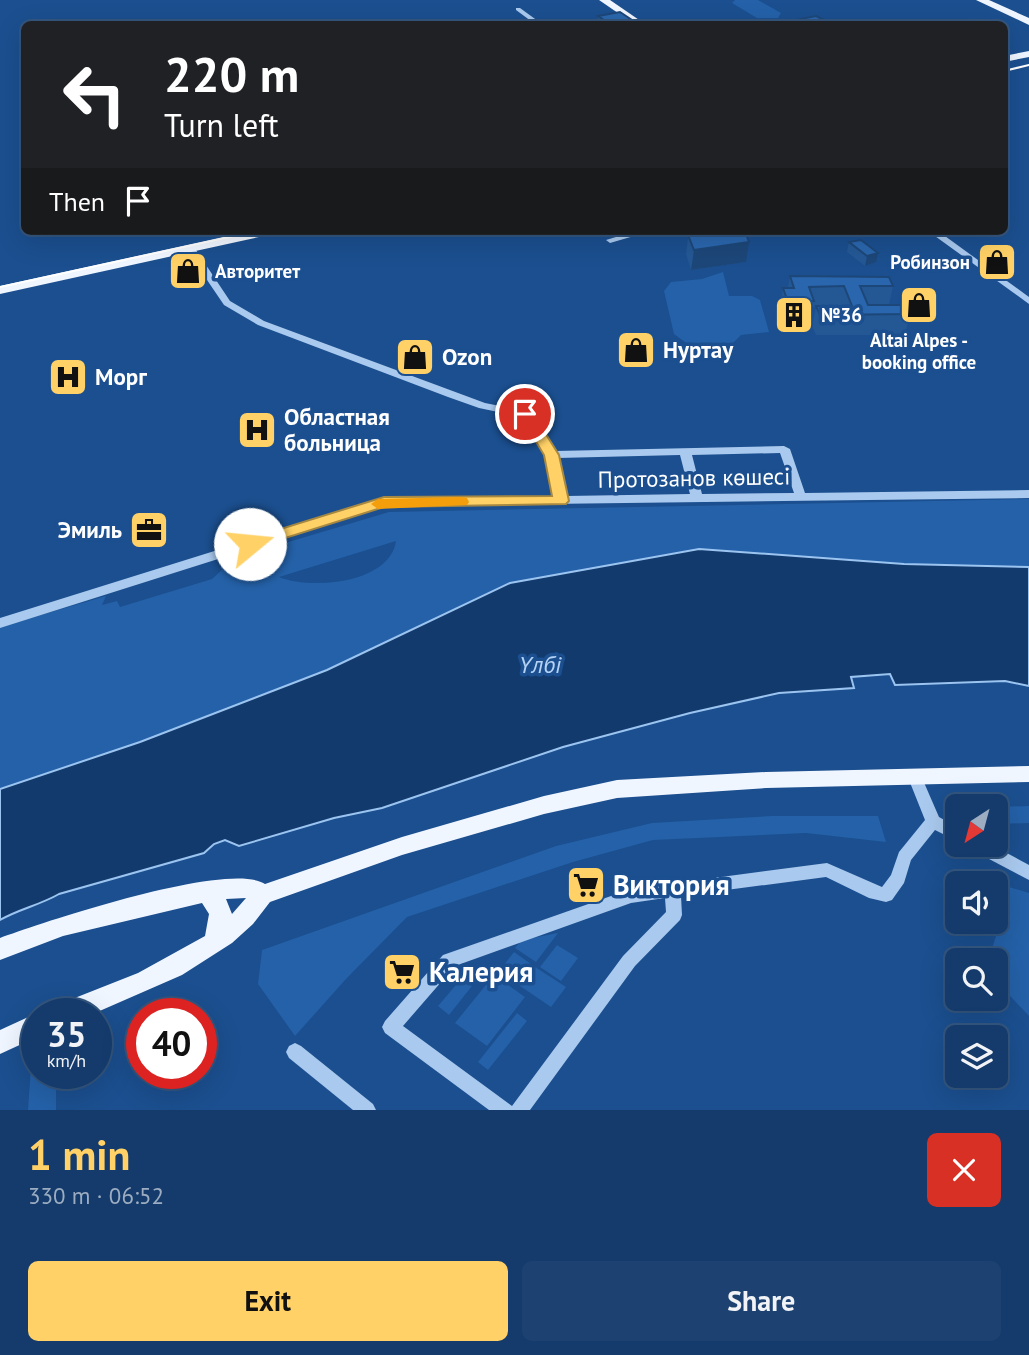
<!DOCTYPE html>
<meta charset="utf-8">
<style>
:root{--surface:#143b6b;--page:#1d4271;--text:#f1f3f6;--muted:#9dadc1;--line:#33557e;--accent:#ffd166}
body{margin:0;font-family:"PT Sans",sans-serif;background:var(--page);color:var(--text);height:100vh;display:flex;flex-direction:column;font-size:26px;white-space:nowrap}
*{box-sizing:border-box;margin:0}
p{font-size:23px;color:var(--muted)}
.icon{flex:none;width:38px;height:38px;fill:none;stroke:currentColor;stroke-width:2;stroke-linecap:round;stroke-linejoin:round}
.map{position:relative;height:1110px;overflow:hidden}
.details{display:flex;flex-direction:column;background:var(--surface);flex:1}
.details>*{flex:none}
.banner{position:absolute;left:21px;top:21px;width:987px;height:214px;border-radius:10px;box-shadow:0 7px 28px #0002,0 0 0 2px var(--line);background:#202124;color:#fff;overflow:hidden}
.needle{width:46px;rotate:216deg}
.controls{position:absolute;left:945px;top:794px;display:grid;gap:14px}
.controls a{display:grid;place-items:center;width:63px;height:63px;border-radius:10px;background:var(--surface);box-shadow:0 7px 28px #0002,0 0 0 2px var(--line);font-size:35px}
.speed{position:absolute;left:21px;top:998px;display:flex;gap:14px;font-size:35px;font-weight:700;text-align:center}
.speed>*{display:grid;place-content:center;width:91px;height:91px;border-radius:50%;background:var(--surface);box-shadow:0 7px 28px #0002,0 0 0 2px var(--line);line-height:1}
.speed small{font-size:18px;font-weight:400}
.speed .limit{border:10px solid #d22;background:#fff;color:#111}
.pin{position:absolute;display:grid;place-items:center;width:60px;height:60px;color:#fff;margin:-30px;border:4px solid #fff;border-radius:50%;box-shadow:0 2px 7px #0007}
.me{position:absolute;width:77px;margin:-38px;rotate:73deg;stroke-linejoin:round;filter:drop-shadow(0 0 5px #0008)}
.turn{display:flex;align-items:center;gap:24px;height:147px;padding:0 28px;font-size:32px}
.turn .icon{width:91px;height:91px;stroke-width:2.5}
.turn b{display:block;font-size:49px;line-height:60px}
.then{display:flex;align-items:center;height:66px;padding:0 28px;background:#0003;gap:14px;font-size:26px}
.round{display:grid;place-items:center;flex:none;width:74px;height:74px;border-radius:10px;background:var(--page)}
.head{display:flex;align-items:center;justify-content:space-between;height:119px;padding:0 28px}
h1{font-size:42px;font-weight:700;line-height:52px;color:var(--accent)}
.primary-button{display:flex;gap:14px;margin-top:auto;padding:14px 28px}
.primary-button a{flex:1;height:80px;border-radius:10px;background:var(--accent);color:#111;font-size:28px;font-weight:700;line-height:80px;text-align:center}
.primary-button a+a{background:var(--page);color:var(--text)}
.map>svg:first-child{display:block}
.green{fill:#2461a8;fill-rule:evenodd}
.water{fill:#123a6d;stroke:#9cc4f0;stroke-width:2}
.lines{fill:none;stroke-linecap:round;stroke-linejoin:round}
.minor{fill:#a9c9ee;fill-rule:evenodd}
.major{fill:#f0f6ff;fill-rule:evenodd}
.tram{stroke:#fff;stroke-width:2}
.wall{fill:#245895}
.shaded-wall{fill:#1d4779}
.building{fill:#2a66ad;stroke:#1d4779;stroke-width:2}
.route{fill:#ffd166;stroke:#a68842;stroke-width:2}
.slow{fill:#f59e0b}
.labels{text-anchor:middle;stroke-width:7;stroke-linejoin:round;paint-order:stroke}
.far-poi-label{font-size:19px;font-weight:bold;fill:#fff;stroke:#1b4f8f;text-anchor:start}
.poi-label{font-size:23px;font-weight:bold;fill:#fff;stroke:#1b4f8f;text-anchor:start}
.street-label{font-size:23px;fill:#fff;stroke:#1b4f8f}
.water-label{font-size:24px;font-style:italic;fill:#b5d3f5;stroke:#1b4f8f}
.near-poi-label{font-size:28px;font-weight:bold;fill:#fff;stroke:#1b4f8f;text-anchor:start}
</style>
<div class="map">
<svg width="1029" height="1110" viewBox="0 0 1029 1110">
<rect width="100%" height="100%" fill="#1b4f8f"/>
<g class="green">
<polygon points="735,0 758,0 781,13 778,18 757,18 732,3"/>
<polygon points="723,272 729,296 752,296 760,300 769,332 741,335 733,343 714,348 689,345 674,334 664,291 671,282 702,279"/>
<path d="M1029 499V567L904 564 699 549 510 583 327 670 140 742 0 789V627L106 596 102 605 117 601 120 607 212 579 235 558 389 512ZM396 541C390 584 310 590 279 577Z"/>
<polygon points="1029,806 1029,823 996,824 996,807"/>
<polygon points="772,816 878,816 886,842 806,833 653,840 573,862 407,917 346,979 295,1036 258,984 262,950 556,846 652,823"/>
<polygon points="999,884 1029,893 1029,1016 996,981 996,961 988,961 998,930 991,922 996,922 996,890"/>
<polygon points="558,933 536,962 515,948 522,940"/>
<polygon points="557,945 578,958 561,981 540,967"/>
<polygon points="514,952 531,964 516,983 499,971"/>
<polygon points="532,965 566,987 551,1007 517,984"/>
<polygon points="494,975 525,997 487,1046 455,1023"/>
<polygon points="461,979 472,986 449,1015 438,1006"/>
<polygon points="517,1013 527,1021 488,1070 478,1062"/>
<polygon points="33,1039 37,1041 37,1073 56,1073 56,1110 28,1110"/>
</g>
<path class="water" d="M699 549 904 564 1029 567V686L1005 681 895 685 890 674 851 677 854 688 779 693 690 713 563 747 382 808 334 818 239 846 225 840 214 844 204 853 59 894C40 905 19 909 0 920V789L140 742 327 670 510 583Z"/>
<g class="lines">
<g class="minor">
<polygon points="516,8 520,8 542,24 535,24 516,10"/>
<polygon points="636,231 651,231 610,243 606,240"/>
<polygon points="928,231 938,231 1029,297 1029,304"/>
<path d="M191 246 194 247 230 301 264 321 485 403 529 412 543 422 540 428 555 451 784 446 790 449 805 493 1029 490V498L385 506 0 628V618L384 498 554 496 546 455 530 428 532 423 522 417 479 408 448 397 258 325 224 305 186 249ZM780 453 794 493 702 494 692 455ZM680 455 690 494 566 496 558 458Z"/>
<path d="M914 769 919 771 939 817 957 827V841L935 830 911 860 904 883 892 900 886 902 869 898 826 877 681 896 682 915 680 920 635 966 530 1110H489L385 1033 382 1027 385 1021 443 955 631 889 827 863 882 887 891 875 899 852 925 820 907 775 909 771ZM665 898 666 912 623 956 512 1106 403 1026 455 966 631 903Z"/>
<polygon points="969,845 992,845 1029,865 1029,880 972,850"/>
<polygon points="295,1043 301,1046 373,1104 376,1110 353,1110 289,1058 286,1052 289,1046"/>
</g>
<g class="major">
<polygon points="599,0 610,0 645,24 634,24"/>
<polygon points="976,0 989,0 1029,18 1029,25"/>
<polygon points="1029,51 1029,57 1004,62 1004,56"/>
<polygon points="251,231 274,231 268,235 0,294 0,286"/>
<path d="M1029 766V782L766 788 617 798 544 814 402 855 270 902 253 924 232 943 182 975 95 1013H54L57 1005 138 973 205 936 209 914 202 903 63 936 0 960V938C44 922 229 860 265 884L402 837 544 796 617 780 766 772ZM246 898 232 914 226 899Z"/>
<polygon points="37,1013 37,1037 0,1054 0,1030"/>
</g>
<g class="tram">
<polyline points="1004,71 1029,65"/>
<polyline points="0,287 257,231"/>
</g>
</g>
<g class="wall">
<polygon points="598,16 638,24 597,24"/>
<polygon points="689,231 746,262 691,270 686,254"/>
<polygon points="982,231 1003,231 1002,235 991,237"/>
<polygon points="849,242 876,262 865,266 847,252"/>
<polygon points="790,276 893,286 889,305 910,314 905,335 816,335 812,326 816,307 813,307 810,322 785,322 780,308 783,288 788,288"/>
</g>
<g class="shaded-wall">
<polygon points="993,231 1003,231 1002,235 991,237"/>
<polygon points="749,242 746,262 691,270 694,250"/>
<polygon points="878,253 876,262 865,266 867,256"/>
</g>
<g class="building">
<polygon points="620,12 638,24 610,24 598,16"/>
<polygon points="816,16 832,24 797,24 790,21"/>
<polygon points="689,231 745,231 749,242 694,250 688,235"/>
<polygon points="861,240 878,253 867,256 849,242"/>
<polygon points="790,276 889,277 893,286 860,286 868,305 905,305 910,314 820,315 816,306 852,306 844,286 809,287 814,301 788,302 783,288 794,288"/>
</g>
<polygon class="route" points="525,410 545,422 542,428 559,455 569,501 566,504 384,507 250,549 243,544 245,540 384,497 552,496 544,455 528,428 530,423 518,414"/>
<polygon class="slow" points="461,497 467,498 469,502 467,505 378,509 371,504 378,499"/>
<defs>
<g id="shop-square" transform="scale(2.0125)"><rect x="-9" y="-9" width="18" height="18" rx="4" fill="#ffd166" stroke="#1b4f8f"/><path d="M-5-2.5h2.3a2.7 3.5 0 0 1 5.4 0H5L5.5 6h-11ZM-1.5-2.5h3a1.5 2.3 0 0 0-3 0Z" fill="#111"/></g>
<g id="building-square" transform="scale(2.0125)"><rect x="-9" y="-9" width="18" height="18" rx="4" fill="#ffd166" stroke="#1b4f8f"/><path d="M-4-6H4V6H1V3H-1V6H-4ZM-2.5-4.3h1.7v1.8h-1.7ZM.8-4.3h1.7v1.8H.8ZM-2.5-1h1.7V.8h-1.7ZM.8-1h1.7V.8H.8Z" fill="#111"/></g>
<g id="hospital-square" transform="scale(2.0125)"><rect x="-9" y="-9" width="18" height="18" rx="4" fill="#ffd166" stroke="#1b4f8f"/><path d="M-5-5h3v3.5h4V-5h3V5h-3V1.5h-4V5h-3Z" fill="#111"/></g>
<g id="office-square" transform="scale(2.0125)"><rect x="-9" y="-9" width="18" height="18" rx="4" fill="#ffd166" stroke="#1b4f8f"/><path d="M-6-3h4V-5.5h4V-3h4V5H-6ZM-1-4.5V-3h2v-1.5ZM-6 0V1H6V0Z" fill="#111"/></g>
<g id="supermarket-square" transform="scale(2.0125)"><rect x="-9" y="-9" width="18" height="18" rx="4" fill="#ffd166" stroke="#1b4f8f"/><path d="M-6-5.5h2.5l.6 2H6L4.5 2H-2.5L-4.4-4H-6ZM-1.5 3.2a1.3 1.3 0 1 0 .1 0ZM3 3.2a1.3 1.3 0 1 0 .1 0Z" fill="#111"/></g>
</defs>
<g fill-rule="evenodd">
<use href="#shop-square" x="997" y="262"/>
<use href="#shop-square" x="188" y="271"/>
<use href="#shop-square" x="919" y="305"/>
<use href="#building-square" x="794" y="315"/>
<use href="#shop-square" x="636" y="350"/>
<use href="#shop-square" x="415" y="357"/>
<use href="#hospital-square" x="68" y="377"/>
<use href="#hospital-square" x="257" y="430"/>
<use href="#office-square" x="149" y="530"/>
<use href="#supermarket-square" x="586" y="885"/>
<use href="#supermarket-square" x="402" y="972"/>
</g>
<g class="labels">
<g class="far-poi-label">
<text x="970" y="269" text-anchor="end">Робинзон</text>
<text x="215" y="278">Авторитет</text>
<text x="821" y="322">№36</text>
<text x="919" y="347" text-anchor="middle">Altai Alpes -<tspan x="919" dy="22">booking office</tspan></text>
</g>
<g class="poi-label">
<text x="663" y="358">Нуртау</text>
<text x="442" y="365">Ozon</text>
<text x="95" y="385">Морг</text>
<text x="284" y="425">Областная<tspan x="284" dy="26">больница</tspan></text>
<text x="122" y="538" text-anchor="end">Эмиль</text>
</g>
<g class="street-label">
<text transform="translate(694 478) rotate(-1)" y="8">Протозанов көшесі</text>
</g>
<g class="water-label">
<text x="540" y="673">Үлбі</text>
</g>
<g class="near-poi-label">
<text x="613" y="895">Виктория</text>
<text x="429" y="982">Калерия</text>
</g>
</g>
</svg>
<div class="controls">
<a><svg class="needle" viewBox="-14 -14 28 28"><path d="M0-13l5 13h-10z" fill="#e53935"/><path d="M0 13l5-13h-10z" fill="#9dadc1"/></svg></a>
<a><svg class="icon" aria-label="sound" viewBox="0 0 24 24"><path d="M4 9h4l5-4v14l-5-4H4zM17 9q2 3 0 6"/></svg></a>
<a><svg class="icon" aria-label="search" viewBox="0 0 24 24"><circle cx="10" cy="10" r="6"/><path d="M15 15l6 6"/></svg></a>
<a><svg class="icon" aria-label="layers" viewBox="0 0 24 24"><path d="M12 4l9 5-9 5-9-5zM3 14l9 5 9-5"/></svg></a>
</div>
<div class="speed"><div>35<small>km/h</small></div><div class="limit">40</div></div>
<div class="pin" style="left:525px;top:414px;background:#d93025"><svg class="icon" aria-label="arrive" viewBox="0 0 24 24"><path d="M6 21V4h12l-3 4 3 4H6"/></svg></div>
<svg class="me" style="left:250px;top:544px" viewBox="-20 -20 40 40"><circle r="19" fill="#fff"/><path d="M0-13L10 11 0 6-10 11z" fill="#ffd166"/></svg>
<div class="banner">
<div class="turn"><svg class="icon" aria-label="left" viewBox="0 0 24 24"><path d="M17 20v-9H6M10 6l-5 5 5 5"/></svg><div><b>220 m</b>Turn left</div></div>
<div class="then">Then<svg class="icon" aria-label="arrive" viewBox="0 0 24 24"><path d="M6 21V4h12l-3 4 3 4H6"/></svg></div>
</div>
</div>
<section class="details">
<div class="head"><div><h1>1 min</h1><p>330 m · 06:52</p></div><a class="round" style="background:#d93025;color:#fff"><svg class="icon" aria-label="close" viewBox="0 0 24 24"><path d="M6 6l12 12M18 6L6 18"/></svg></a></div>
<div class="primary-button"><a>Exit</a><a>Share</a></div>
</section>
